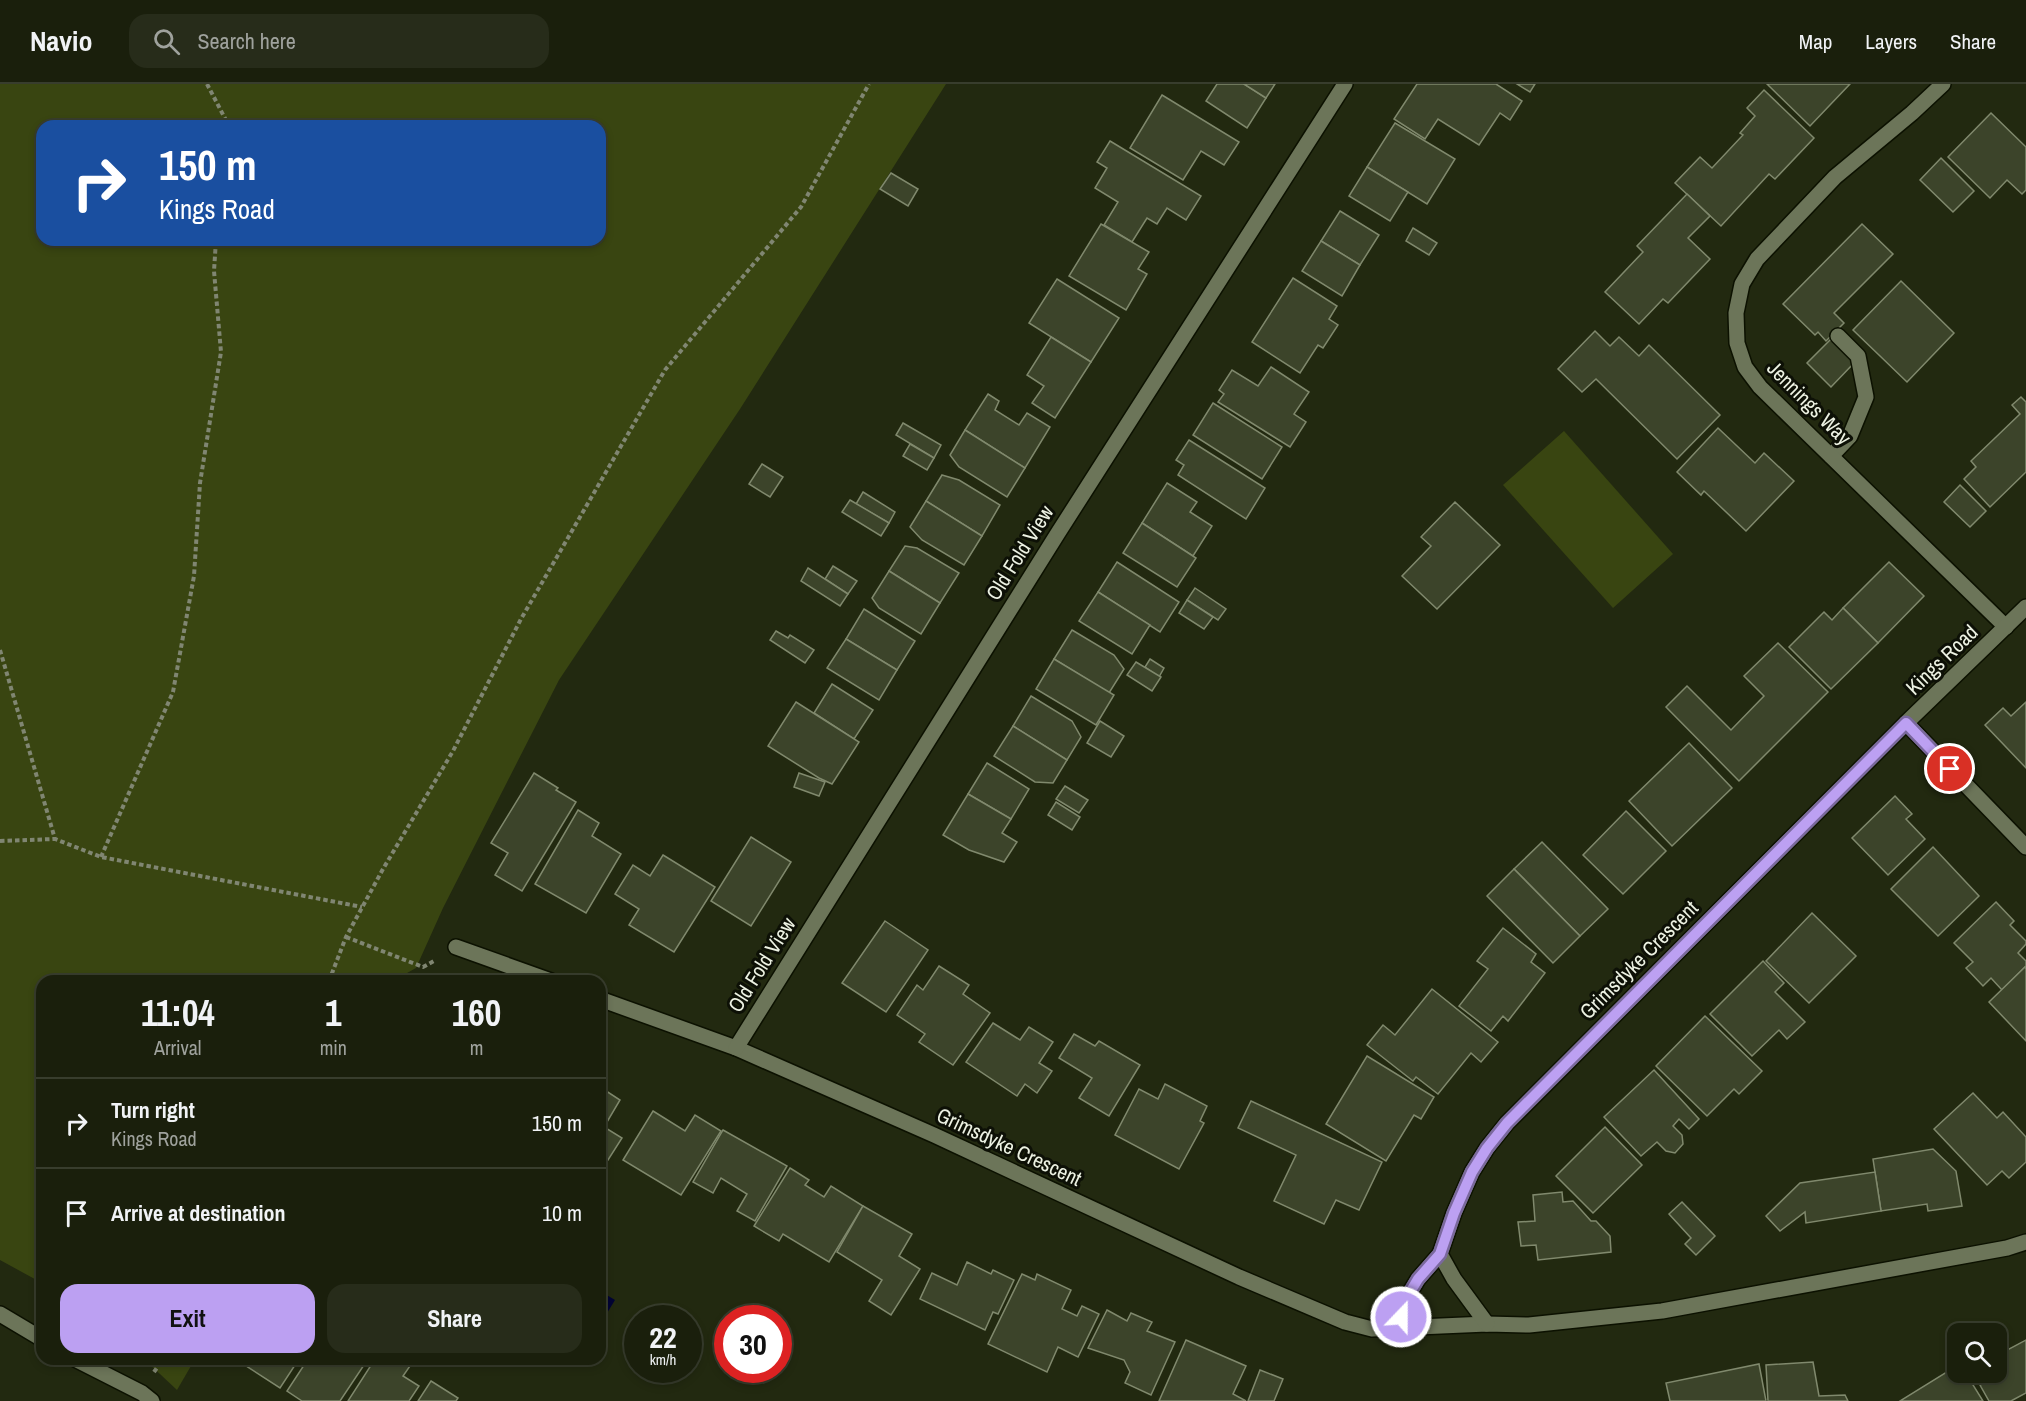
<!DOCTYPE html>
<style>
:root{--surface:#1a1f0c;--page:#272c1a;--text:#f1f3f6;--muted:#9fa29d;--line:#383d2d;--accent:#bca0f2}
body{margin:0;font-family:"Archivo Narrow",sans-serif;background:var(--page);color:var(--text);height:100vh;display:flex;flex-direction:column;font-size:22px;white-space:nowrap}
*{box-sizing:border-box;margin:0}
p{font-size:20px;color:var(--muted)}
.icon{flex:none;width:33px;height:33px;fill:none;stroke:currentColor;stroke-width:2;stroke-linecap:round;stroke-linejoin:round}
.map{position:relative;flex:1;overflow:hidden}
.details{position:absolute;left:36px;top:891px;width:570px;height:390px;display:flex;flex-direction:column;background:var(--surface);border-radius:18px;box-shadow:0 3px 9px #0003,0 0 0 2px var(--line)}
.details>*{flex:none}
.banner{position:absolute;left:36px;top:36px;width:570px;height:126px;border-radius:18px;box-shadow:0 3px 9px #0003,0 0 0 2px var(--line);background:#1a4fa0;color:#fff;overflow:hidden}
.fabs{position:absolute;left:1947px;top:1239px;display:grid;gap:12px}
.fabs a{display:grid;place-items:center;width:60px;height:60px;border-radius:12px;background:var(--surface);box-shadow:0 3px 9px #0003,0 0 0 2px var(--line);font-size:30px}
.speed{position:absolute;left:624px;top:1221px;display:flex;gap:12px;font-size:30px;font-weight:700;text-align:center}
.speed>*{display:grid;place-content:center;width:78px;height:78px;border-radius:50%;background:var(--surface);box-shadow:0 3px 9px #0003,0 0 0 2px var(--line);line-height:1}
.speed small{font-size:15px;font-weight:400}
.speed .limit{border:9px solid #d22;background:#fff;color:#111}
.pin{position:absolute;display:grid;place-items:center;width:51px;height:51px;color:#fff;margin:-26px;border:3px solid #fff;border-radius:50%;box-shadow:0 2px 6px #0007}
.me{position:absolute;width:66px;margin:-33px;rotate:22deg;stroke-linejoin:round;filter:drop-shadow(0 0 4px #0008)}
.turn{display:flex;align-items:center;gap:21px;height:126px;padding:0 24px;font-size:27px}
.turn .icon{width:78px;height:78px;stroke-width:2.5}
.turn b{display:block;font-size:42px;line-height:51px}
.eta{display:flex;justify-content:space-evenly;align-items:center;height:102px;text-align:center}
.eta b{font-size:36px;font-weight:700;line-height:42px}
.cta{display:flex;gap:12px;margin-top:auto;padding:12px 24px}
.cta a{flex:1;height:69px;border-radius:18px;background:var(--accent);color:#111;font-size:24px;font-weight:700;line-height:69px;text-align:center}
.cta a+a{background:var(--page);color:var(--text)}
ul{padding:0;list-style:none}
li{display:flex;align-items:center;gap:18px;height:90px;padding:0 24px;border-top:2px solid var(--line)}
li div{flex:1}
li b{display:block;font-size:22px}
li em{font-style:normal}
header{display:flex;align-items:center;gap:36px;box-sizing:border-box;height:84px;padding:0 30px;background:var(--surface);border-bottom:2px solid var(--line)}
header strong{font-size:28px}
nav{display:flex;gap:33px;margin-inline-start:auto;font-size:21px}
.search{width:420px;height:54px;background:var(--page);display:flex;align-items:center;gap:15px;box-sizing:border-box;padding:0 21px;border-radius:18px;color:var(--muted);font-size:22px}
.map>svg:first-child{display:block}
.green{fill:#394511;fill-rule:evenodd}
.water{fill:#020333}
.building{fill:#3c442a;stroke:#80896d;stroke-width:1.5}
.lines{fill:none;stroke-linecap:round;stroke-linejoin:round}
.lane-casing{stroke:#0c1100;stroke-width:18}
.street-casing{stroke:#0c1100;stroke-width:18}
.secondary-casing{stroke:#0c1100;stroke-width:18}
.path{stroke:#808672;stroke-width:4;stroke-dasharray:4.5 3;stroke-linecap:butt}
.lane{stroke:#6c7559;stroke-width:15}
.street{stroke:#6c7559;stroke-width:15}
.secondary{stroke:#6c7559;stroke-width:15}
.route-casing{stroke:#7a689d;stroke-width:15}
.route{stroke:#bca0f2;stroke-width:10}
.labels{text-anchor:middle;stroke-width:6;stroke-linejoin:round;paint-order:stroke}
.street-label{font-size:21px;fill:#edf2e3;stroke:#0d1006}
</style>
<header>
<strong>Navio</strong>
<div class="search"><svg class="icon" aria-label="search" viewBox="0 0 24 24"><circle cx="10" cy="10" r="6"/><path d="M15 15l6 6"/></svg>Search here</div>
<nav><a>Map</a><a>Layers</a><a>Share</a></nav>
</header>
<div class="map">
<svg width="2026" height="1317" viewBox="0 0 2026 1317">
<rect width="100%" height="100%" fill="#222910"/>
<g class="green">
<path d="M0 0H946L740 325 559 596 443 824 416 884 398 894 397 897H42V1199L0 1176ZM42 42H600V156H42Z"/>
<polygon points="1564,347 1673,470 1613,524 1503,401"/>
<polygon points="144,1275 195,1275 177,1306"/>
</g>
<polygon class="water" points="600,1207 615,1216 604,1234 600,1231"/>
<g class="building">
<polygon points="1217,0 1244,0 1266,14 1247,44 1206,17"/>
<polygon points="1244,0 1275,0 1266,14"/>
<polygon points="1417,0 1496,0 1522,17 1510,36 1500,29 1479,61 1438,35 1425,55 1394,35"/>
<polygon points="1517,0 1535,0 1530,8"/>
<polygon points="1767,0 1850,0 1810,42"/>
<polygon points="1764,6 1814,54 1775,95 1769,90 1721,142 1675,99 1700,73 1712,84 1743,51 1740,49 1755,32 1747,24"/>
<polygon points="1162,11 1239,58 1224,81 1201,67 1183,96 1130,64"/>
<polygon points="1991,29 2026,63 2026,106 2022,110 2007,96 1990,114 1948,73"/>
<polygon points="1395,39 1455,75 1427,120 1367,83"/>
<polygon points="1110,57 1201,112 1186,136 1167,124 1157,140 1147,134 1132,158 1104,141 1118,118 1095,104 1107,84 1097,78"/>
<polygon points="1941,74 1974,107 1953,128 1920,96"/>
<polygon points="1367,83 1408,108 1390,137 1349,112"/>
<polygon points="891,89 918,105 908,122 880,105"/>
<polygon points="1687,110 1710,132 1688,154 1710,175 1668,219 1663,215 1639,240 1605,208 1643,168 1637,162"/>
<polygon points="1340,127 1379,151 1360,181 1321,157"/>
<polygon points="1101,140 1149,168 1138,185 1147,190 1126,226 1069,192"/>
<polygon points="1862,140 1893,170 1834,229 1844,239 1826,257 1818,248 1815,251 1783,220"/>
<polygon points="1413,144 1437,159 1429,171 1406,157"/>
<polygon points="1321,157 1360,181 1342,212 1302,187"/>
<polygon points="1293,194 1337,222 1329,235 1338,241 1323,264 1318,261 1300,289 1252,258"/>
<polygon points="1057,195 1119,234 1091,278 1029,239"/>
<polygon points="1901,197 1954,249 1907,298 1853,246"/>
<polygon points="1595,247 1610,262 1619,253 1639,272 1649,261 1720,331 1677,375 1596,295 1582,308 1558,285"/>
<polygon points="1051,253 1091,278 1055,334 1032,319 1044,302 1027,291"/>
<polygon points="1831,255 1854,279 1831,303 1807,279"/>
<polygon points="1271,283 1309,308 1294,330 1306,338 1290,363 1218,318 1224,310 1219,306 1232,286 1258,302"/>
<polygon points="988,310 999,317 995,326 1019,341 1027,329 1050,343 1025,384 965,346"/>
<polygon points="2021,313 2026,318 2026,388 1990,423 1964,395 1976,383 1971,377 2020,330 2012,321"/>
<polygon points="1213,319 1282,363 1262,395 1193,351"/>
<polygon points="903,339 941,361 934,374 896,351"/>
<polygon points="1718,344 1755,379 1764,369 1794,397 1746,447 1704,407 1701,411 1677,388"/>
<polygon points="965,346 1025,384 1007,413 959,383 950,371"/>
<polygon points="1189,356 1265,404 1246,435 1178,391 1184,381 1176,376"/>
<polygon points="910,360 934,374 927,386 903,372"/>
<polygon points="762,380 783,393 770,413 749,400"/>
<polygon points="942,391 959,396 1000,421 982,452 926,417"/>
<polygon points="1167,399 1197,418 1190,428 1212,442 1193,472 1142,439"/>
<polygon points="1960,401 1986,427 1970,443 1944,418"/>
<polygon points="863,408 895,428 889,439 856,420"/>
<polygon points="850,416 889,439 881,452 842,428"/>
<polygon points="926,417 982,452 964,481 922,456 910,443"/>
<polygon points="1455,418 1500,461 1437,525 1402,492 1431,462 1421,453"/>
<polygon points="1142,439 1196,474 1177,503 1123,469"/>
<polygon points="905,462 917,464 959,489 940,519 889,487"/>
<polygon points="1117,478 1179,518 1160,548 1098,508"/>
<polygon points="1889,478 1924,512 1878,559 1843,524"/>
<polygon points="833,482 857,497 848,510 825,495"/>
<polygon points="808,484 848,510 840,522 801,497"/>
<polygon points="889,487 940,519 921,550 879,524 872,514"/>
<polygon points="1195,504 1226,525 1218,536 1187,516"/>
<polygon points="1098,508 1150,541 1132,570 1079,537"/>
<polygon points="1187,516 1213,533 1204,545 1179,529"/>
<polygon points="1843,524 1878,559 1831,605 1789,563 1824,528 1832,536"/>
<polygon points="864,525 915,557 897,586 846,555"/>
<polygon points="1072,546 1114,571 1124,585 1109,609 1054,575"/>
<polygon points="776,547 788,554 790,551 814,566 805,579 770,556"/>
<polygon points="846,555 897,586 879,616 827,584"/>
<polygon points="1778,559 1828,608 1739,697 1666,623 1687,602 1731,646 1764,612 1744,592"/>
<polygon points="1054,575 1114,611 1096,641 1036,605"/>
<polygon points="1150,575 1164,584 1159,593 1145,583"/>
<polygon points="1136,578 1161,593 1152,607 1127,591"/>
<polygon points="832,600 873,626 854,655 814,629"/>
<polygon points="1031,612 1072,637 1081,653 1067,676 1013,642"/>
<polygon points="796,618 859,658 832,700 819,694 768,662"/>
<polygon points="2026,618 2026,684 1985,641 2003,624 2011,632"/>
<polygon points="1100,637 1124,652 1111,673 1087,659"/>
<polygon points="1013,642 1067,676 1053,699 1035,698 994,672"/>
<polygon points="1689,659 1732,704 1672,762 1629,717"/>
<polygon points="987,679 1029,705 1011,735 968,710"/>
<polygon points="534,689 558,704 556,706 576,718 522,807 495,791 508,769 491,759"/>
<polygon points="799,689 825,698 819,712 794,703"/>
<polygon points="1065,702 1088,716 1079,729 1056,715"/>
<polygon points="968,710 1011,735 1002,749 1017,758 1004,778 969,766 943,751"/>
<polygon points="1895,712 1912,730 1906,735 1925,755 1888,791 1852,754"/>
<polygon points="1056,718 1080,733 1072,746 1048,731"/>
<polygon points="578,726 599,739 592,752 621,770 586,829 535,800"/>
<polygon points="1626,727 1666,767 1623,810 1583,771"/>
<polygon points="751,753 791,778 751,842 711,817"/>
<polygon points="1542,758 1608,825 1580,852 1514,785"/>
<polygon points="1933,763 1979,812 1938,852 1891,805"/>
<polygon points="663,771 715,803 674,868 629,841 639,825 615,810 633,781 650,792"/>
<polygon points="1514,785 1580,852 1553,879 1487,812"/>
<polygon points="1996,818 2014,837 2010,841 2026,857 2026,860 2018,869 2026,877 2026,882 2002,906 1991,894 1983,902 1966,884 1973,878 1954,859"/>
<polygon points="1812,829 1856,872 1809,919 1766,877"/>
<polygon points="885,837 928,866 886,928 842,899"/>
<polygon points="1503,844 1536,870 1531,878 1545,889 1508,937 1503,932 1491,947 1459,922 1488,885 1477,877"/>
<polygon points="1763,877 1784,899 1775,908 1805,938 1787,955 1779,946 1752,972 1710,930"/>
<polygon points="939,882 969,901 963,910 990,929 953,981 919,958 925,950 897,931 917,901 923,906"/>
<polygon points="2025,883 2026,885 2026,957 1989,918"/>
<polygon points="1432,905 1498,958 1481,978 1471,969 1438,1010 1416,993 1413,997 1367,961 1383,941 1395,951"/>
<polygon points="1705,932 1762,987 1739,1010 1734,1005 1707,1032 1656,982"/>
<polygon points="993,939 1020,956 1029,943 1053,958 1039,979 1052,987 1037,1009 1025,1000 1017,1012 966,978"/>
<polygon points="1074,950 1095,962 1099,957 1140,981 1109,1032 1079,1014 1092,994 1059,974"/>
<polygon points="1367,972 1434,1013 1421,1035 1414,1031 1386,1077 1326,1040"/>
<polygon points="1654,986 1699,1035 1689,1045 1679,1035 1673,1042 1682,1051 1683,1060 1675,1069 1666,1067 1657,1058 1641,1072 1604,1033"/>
<polygon points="1165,1000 1207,1022 1200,1037 1204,1039 1179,1085 1115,1051 1139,1005 1158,1015"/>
<polygon points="600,1003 620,1016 604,1043 622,1054 608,1076 600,1071"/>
<polygon points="1973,1009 1997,1034 2003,1028 2026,1053 2026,1078 2009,1094 2002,1087 1987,1101 1934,1045"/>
<polygon points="1251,1017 1382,1078 1359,1126 1336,1116 1324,1140 1274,1117 1296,1071 1238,1044"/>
<polygon points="653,1027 685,1047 695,1031 721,1047 681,1111 623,1076"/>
<polygon points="1605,1043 1642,1081 1593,1129 1556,1092"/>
<polygon points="723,1046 787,1082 755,1137 737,1127 747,1110 721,1094 713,1109 693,1098"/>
<polygon points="1933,1065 1956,1087 1962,1122 1928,1127 1927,1120 1881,1127 1873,1075"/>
<polygon points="790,1084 809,1096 805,1101 824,1113 831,1102 863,1122 829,1178 783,1150 779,1157 754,1142"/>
<polygon points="1875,1088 1881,1127 1806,1139 1805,1128 1780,1147 1766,1132 1800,1099"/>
<polygon points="1562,1108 1563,1118 1573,1117 1591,1137 1596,1137 1610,1152 1611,1168 1538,1176 1536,1161 1521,1162 1518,1138 1535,1137 1533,1111"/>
<polygon points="1682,1118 1715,1152 1696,1171 1685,1160 1691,1154 1669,1130"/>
<polygon points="863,1122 912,1150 899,1172 920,1185 891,1231 869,1217 882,1196 837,1168"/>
<polygon points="967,1178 991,1190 993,1186 1014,1196 998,1230 993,1228 985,1246 920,1215 932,1189 957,1201"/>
<polygon points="1022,1190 1035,1196 1037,1190 1071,1206 1062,1225 1077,1232 1082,1222 1099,1230 1078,1273 1058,1263 1047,1288 988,1260"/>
<polygon points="1107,1226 1127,1237 1131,1229 1152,1238 1147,1247 1175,1258 1151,1311 1125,1299 1130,1288 1124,1276 1088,1264"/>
<polygon points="1186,1256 1246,1282 1233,1310 1246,1317 1159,1317"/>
<polygon points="2026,1256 2026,1309 2011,1317 1989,1317 1980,1301 1991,1296 1987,1288 1996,1288 1996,1272"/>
<polygon points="242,1275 299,1275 280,1304 240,1278"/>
<polygon points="308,1275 368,1275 340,1317 302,1317 287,1307"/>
<polygon points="375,1275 399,1275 410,1282 403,1292 419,1302 409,1317 348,1317"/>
<polygon points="1813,1278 1819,1312 1845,1311 1848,1317 1768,1317 1766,1281"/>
<polygon points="1759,1280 1766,1317 1670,1317 1666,1299"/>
<polygon points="1958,1281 1958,1288 1965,1288 1983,1317 1900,1317"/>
<polygon points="1260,1286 1283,1295 1274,1317 1248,1317"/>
<polygon points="431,1297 458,1314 456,1317 418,1317"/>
</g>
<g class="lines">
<g class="lane-casing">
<polyline id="lane" points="1831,372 1850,352 1866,313 1858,272 1838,252"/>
</g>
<g class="street-casing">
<g id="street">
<polyline points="1943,0 1912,29 1835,93 1757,175 1742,200 1736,229 1737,259 1745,283 1760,303 2006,543"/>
<polyline points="2026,523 1906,639 2026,763"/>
<polyline points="456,863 551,897"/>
<polyline points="600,915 736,964 934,1051 1239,1193 1345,1238 1372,1245 1487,1240 1529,1241 1662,1227 2007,1164 2026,1158"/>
<polyline points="736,964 1058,449 1345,0"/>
<polyline points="1487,1240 1454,1195 1440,1170 1454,1129 1472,1088 1487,1064 1507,1039 1906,639"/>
<polyline points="1399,1245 1403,1220 1418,1195 1440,1170"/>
</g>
</g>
<g class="secondary-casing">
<g id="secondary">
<polyline points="0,1230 42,1255"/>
<polyline points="75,1275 142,1309 152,1317"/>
</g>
</g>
<g class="path">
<polyline points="207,0 229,42"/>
<polyline points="0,566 55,755 101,773 362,823"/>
<polyline points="0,757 55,755"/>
<polyline points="101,773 173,608 194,492 200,399 221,268 214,187 216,156"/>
<polyline points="346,853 423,883 434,877"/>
<polyline points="329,897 346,853 383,785 453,667 521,535 665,286 801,123 869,0"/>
<polyline points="154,1288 163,1275"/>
</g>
<use href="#lane" class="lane"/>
<use href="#street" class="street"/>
<use href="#secondary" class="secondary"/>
</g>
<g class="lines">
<g class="route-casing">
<polyline id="route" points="1401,1233 1403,1220 1418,1195 1440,1170 1454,1129 1472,1088 1487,1064 1507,1039 1906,639 1950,685"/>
</g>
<use href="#route" class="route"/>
</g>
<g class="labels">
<g class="street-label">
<text transform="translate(1809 319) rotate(45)" y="7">Jennings Way</text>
<text transform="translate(1020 469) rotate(-58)" y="7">Old Fold View</text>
<text transform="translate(1942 576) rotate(-44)" y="7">Kings Road</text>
<text transform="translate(1639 876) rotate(-45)" y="7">Grimsdyke Crescent</text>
<text transform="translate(762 881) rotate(-58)" y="7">Old Fold View</text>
<text transform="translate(1009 1063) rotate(25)" y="7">Grimsdyke Crescent</text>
</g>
</g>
</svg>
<div class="fabs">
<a><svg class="icon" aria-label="search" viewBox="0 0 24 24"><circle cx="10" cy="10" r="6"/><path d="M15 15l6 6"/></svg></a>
</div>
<div class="speed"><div>22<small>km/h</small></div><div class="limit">30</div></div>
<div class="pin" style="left:1950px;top:685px;background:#d93025"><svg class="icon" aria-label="arrive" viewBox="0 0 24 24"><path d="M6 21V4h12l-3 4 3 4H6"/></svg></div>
<svg class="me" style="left:1401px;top:1233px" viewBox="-20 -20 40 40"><circle r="17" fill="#bca0f2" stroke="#fff" stroke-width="3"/><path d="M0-11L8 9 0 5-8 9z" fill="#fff"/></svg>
<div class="banner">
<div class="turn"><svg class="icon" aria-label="right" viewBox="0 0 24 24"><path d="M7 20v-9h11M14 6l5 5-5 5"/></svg><div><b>150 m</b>Kings Road</div></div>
</div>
<section class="details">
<div class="eta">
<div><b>11:04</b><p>Arrival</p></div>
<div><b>1</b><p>min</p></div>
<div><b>160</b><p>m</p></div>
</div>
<ul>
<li><svg class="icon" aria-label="right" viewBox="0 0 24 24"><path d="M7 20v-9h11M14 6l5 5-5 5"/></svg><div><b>Turn right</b><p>Kings Road</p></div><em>150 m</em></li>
<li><svg class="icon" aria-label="arrive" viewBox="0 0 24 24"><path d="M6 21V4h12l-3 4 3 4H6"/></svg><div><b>Arrive at destination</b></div><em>10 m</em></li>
</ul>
<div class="cta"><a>Exit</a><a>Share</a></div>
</section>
</div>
